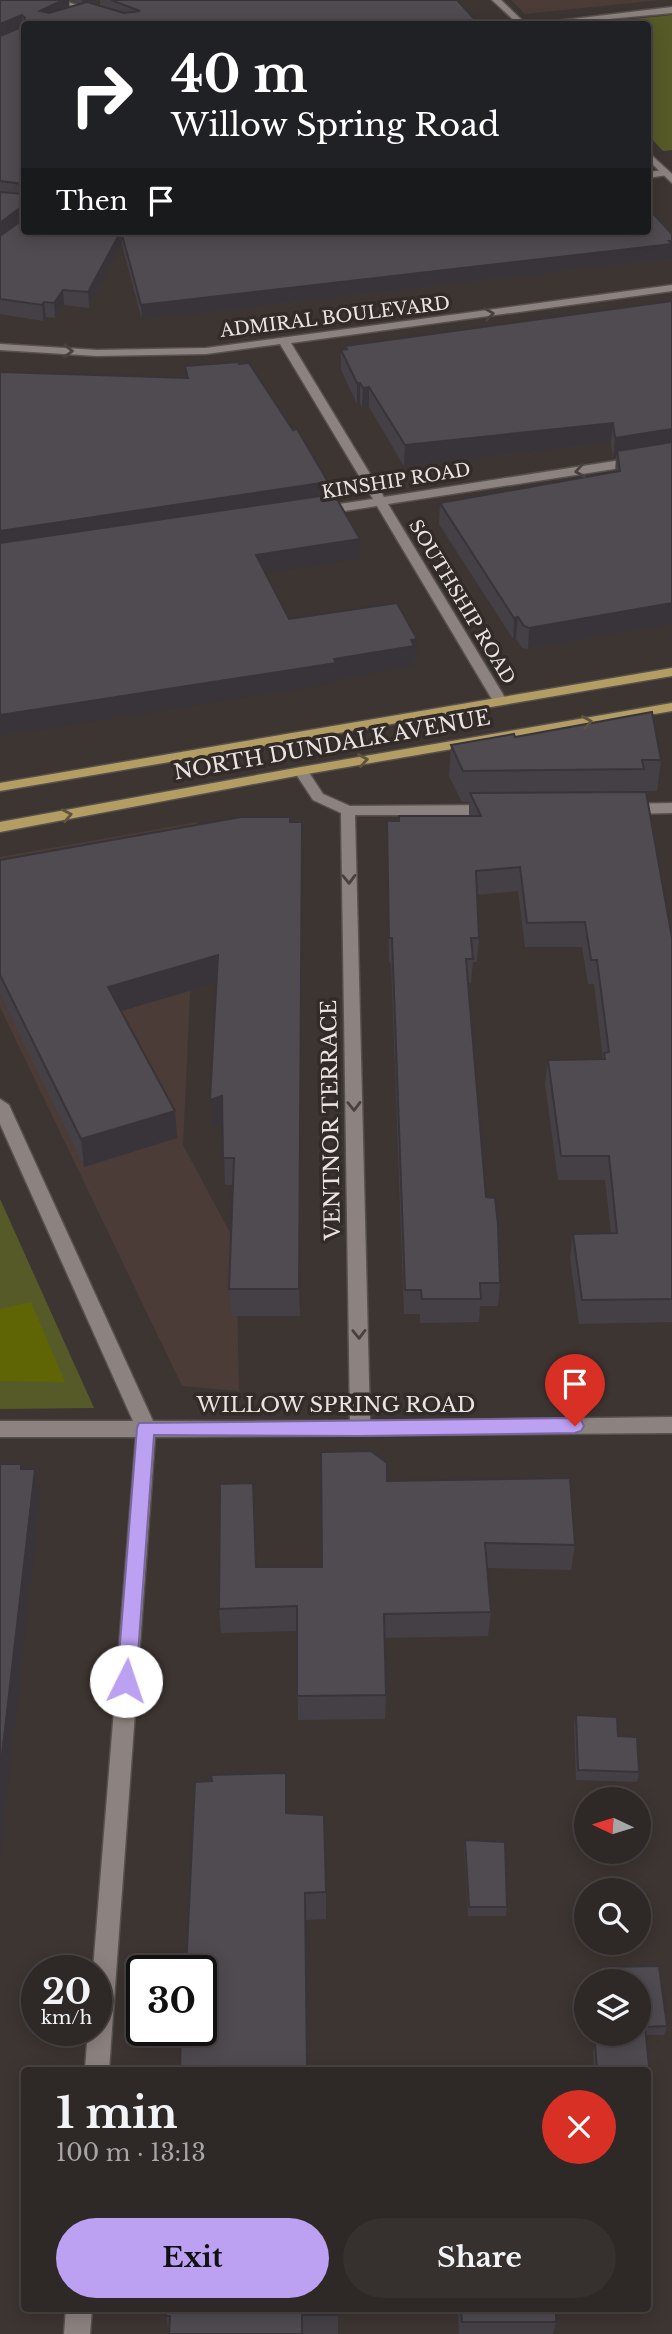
<!DOCTYPE html>
<meta charset="utf-8">
<style>
:root{--surface:#2e2826;--page:#36302e;--text:#f1f3f6;--muted:#a7a6a7;--line:#494443;--accent:#bca0f2}
body{margin:0;font-family:"Libre Baskerville",serif;background:var(--page);color:var(--text);height:100vh;display:flex;flex-direction:column;font-size:26px;white-space:nowrap}
*{box-sizing:border-box;margin:0}
p{font-size:23px;color:var(--muted)}
.icon{flex:none;width:38px;height:38px;fill:none;stroke:currentColor;stroke-width:2;stroke-linecap:round;stroke-linejoin:round}
.map{position:relative;flex:1;overflow:hidden}
.details{position:absolute;left:21px;top:2067px;width:630px;height:245px;display:flex;flex-direction:column;background:var(--surface);border-radius:7px;box-shadow:0 4px 18px #0003,0 0 0 2px var(--line)}
.details>*{flex:none}
.guide{position:absolute;left:21px;top:21px;width:630px;height:214px;border-radius:7px;box-shadow:0 4px 18px #0003,0 0 0 2px var(--line);background:#202124;color:#fff;overflow:hidden}
.needle{width:46px;rotate:274deg}
.controls{position:absolute;left:574px;top:1787px;display:grid;gap:14px}
.controls a{display:grid;place-items:center;width:77px;height:77px;border-radius:50%;background:var(--surface);box-shadow:0 4px 18px #0003,0 0 0 2px var(--line);font-size:35px}
.speed{position:absolute;left:21px;top:1955px;display:flex;gap:14px;font-size:35px;font-weight:700;text-align:center}
.speed>*{display:grid;place-content:center;width:91px;height:91px;border-radius:50%;background:var(--surface);box-shadow:0 4px 18px #0003,0 0 0 2px var(--line);line-height:1}
.speed small{font-size:18px;font-weight:400}
.speed .limit{border:4px solid #111;border-radius:10px;background:#fff;color:#111}
.pin{position:absolute;display:grid;place-items:center;width:60px;height:60px;color:#fff;margin:-72px -30px;border-radius:50% 50% 50% 0;rotate:-45deg;box-shadow:0 0 7px #0007}
.pin .icon{rotate:45deg}
.me{position:absolute;width:77px;margin:-38px;rotate:4deg;stroke-linejoin:round;filter:drop-shadow(0 0 5px #0008)}
.turn{display:flex;align-items:center;gap:24px;height:147px;padding:0 35px;font-size:32px}
.turn .icon{width:91px;height:91px;stroke-width:2.5}
.turn b{display:block;font-size:49px;line-height:60px}
.then{display:flex;align-items:center;height:66px;padding:0 35px;background:#0003;gap:14px;font-size:26px}
.round{display:grid;place-items:center;flex:none;width:74px;height:74px;border-radius:37px;background:var(--page)}
.summary{display:flex;align-items:center;justify-content:space-between;height:119px;padding:0 35px}
h1{font-size:42px;font-weight:700;line-height:52px}
.button{display:flex;gap:14px;margin-top:auto;padding:14px 35px}
.button a{flex:1;height:80px;border-radius:42px;background:var(--accent);color:#111;font-size:28px;font-weight:700;line-height:80px;text-align:center}
.button a+a{background:var(--page);color:var(--text)}
.map>svg:first-child{display:block}
.built{fill:#4b3c37}
.green{fill:#565a28}
.forest{fill:#5f6405}
.lines{fill:none;stroke-linecap:round;stroke-linejoin:round}
.street-casing{stroke:#57514e;stroke-width:3}
.secondary-casing{stroke:#57514e;stroke-width:3}
.primary-casing{stroke:#57514e;stroke-width:3}
.street{fill:#8c8380;fill-rule:evenodd}
.secondary{fill:#8c8380;fill-rule:evenodd}
.primary{fill:#b49d63;fill-rule:evenodd}
.wall{fill:#454046;fill-rule:evenodd}
.shaded-wall{fill:#383439}
.building{fill:#504b51;stroke:#383439;stroke-width:2}
.oneway{stroke:#48413e}
.oneway2{stroke:#60533d}
.route{fill:#bca0f2;stroke:#7a689d;stroke-width:2}
.labels{text-anchor:middle;stroke-width:7;stroke-linejoin:round;paint-order:stroke}
.far-street-label{font-size:18px;fill:#e9e4e2;stroke:#322b28}
.street-label{font-size:21px;fill:#e9e4e2;stroke:#322b28}
</style>
<div class="map">
<svg width="672" height="2334" viewBox="0 0 672 2334">
<rect width="100%" height="100%" fill="#3d3532"/>
<g class="built">
<polygon points="511,0 661,0 525,14"/>
<polygon points="198,822 183,1145 236,1244 239,1391 182,1386 0,1007 0,857"/>
</g>
<g class="green">
<polygon points="672,15 672,150 663,151 648,135 648,24 584,24"/>
<polygon points="0,1199 94,1408 0,1409"/>
</g>
<polygon class="forest" points="31,1302 65,1382 0,1381 0,1309"/>
<g class="lines">
<g class="street-casing">
<g id="street">
<polygon points="48,0 61,0 138,24 126,24"/>
<polygon points="672,7 672,13 555,24 531,24"/>
<polygon points="664,170 667,171 667,175 648,178 648,172"/>
<polygon points="672,285 672,291 291,343 384,497 672,452 672,460 388,504 507,701 500,705 493,701 377,506 319,515 313,511 319,507 373,499 280,344 206,354 97,356 0,350 0,344 97,350 206,348"/>
<polygon points="301,767 306,768 323,794 350,806 490,805 497,810 490,815 355,815 370,1421 672,1417 672,1433 155,1437 109,2070 85,2070 88,2030 96,2030 96,1970 93,1970 136,1437 0,1437 0,1421 133,1421 0,1124 0,1099 9,1105 153,1421 350,1421 341,813 313,800 294,771"/>
<polygon points="672,803 672,813 627,814 620,809 627,804"/>
<polygon points="66,2308 92,2308 90,2334 64,2334"/>
</g>
</g>
<g class="secondary-casing">
<g id="secondary">
<polygon points="492,0 501,0 526,24 518,24"/>
<polygon points="648,152 672,174 672,183 648,160"/>
</g>
</g>
<g class="primary-casing">
<g id="primary">
<polygon points="672,668 672,676 0,791 0,783"/>
<polygon points="672,703 672,711 301,775 0,832 0,822 301,767"/>
</g>
</g>
<use href="#street" class="street"/>
<use href="#secondary" class="secondary"/>
<use href="#primary" class="primary"/>
</g>
<g class="wall">
<path d="M0 0H457L648 231 671 256V259L142 320 122 245 89 308 64 305 55 318 46 317 43 321 0 314ZM100 0V6L88 3ZM69 1 82 4 69 7Z"/>
<polygon points="672,301 672,624 528,649 522,648 516,639 513,639 439,524 440,503 615,472 616,458 613,458 611,443 404,466 369,407 362,408 360,403 357,404 341,370 341,350 345,349 345,346"/>
<polygon points="515,737 661,760 657,791 641,791 672,938 672,1322 579,1324 570,1258 573,1234 611,1233 605,1180 558,1180 545,1084 548,1060 603,1059 594,984 588,984 582,947 525,947 518,891 477,895 479,938 477,962 473,962 471,983 468,983 486,1197 500,1283 498,1306 480,1306 479,1322 420,1323 420,1314 404,1314 391,962 389,963 387,821 469,816 469,802 462,802 449,776 451,745"/>
<polygon points="290,822 302,822 300,1316 231,1316 229,1289 233,1185 225,1185 223,1124 212,1127 210,1100 217,983 121,1011 175,1111 177,1138 84,1167 0,994 0,860"/>
<polygon points="387,1481 575,1545 571,1570 487,1568 491,1612 488,1636 384,1638 386,1695 385,1719 298,1720 297,1631 221,1633 219,1609 257,1567 322,1567"/>
<polygon points="576,1715 618,1736 639,1772 637,1782 576,1780 574,1725"/>
<polygon points="287,1801 287,1813 326,1892 326,1919 306,1920 180,2070"/>
<polygon points="465,1840 507,1907 506,1916 468,1916 464,1849"/>
<polygon points="659,1966 667,2026 664,2035 646,2035 651,2085 649,2093 648,2093 648,2070 594,2070 593,2051 595,2043 604,2043 604,2034 639,2034 639,1981 598,1981 598,1976 600,1967"/>
<polygon points="338,2308 338,2334 169,2334 166,2316"/>
<polygon points="458,2308 556,2308 556,2322 553,2334 459,2334"/>
</g>
<g class="shaded-wall">
<polygon points="63,0 69,0 70,10 41,24 40,11"/>
<polygon points="82,0 100,0 83,4"/>
<polygon points="22,15 23,29 0,38 0,24"/>
<polygon points="21,207 22,222 0,239 0,223"/>
<polygon points="121,231 122,245 89,308 88,292"/>
<polygon points="672,241 672,256 671,256 671,259 142,320 141,305"/>
<polygon points="63,290 64,305 55,318 54,303"/>
<polygon points="44,302 46,317 43,321 42,305"/>
<polygon points="357,383 360,383 360,403 357,404"/>
<polygon points="369,387 369,407 362,408 363,388"/>
<polygon points="613,423 611,443 404,466 405,445"/>
<polygon points="672,429 672,449 617,451 616,458 613,458 615,438"/>
<polygon points="328,482 328,501 0,550 0,531"/>
<polygon points="360,539 360,558 256,575 256,555"/>
<polygon points="672,603 672,624 528,649 529,628"/>
<polygon points="518,617 516,639 513,639 514,618"/>
<polygon points="417,639 416,659 414,659 414,666 336,679 336,683 0,736 0,715 334,659"/>
<polygon points="302,822 302,849 300,1316 299,1289"/>
<polygon points="218,955 220,982 111,1014 108,987"/>
<polygon points="222,1096 224,1124 212,1127 210,1100"/>
<polygon points="175,1111 177,1138 84,1167 81,1139"/>
<polygon points="35,1469 40,1498 0,1857 0,1772"/>
<polygon points="286,1773 287,1801 287,1840 286,1813"/>
</g>
<g class="building">
<polygon points="0,0 63,0 40,11 49,13 87,2 124,13 140,11 111,0 457,0 479,24 24,24 24,212 24,207 21,207 0,223 0,192 24,194 23,184 0,181 0,36 24,26 25,18 22,15 0,24"/>
<polygon points="648,208 672,234 672,241 669,241 672,244 141,305 121,231 648,231"/>
<polygon points="24,219 24,231 121,231 88,292 63,290 54,303 44,302 42,305 0,299 0,236"/>
<polygon points="672,301 672,429 615,438 613,423 405,445 369,387 363,388 360,383 357,383 341,350 347,349 345,346"/>
<polygon points="239,362 239,364 249,363 293,430 297,429 328,482 0,531 0,372 188,378 185,366"/>
<polygon points="672,442 672,603 529,628 524,626 518,617 514,618 440,503 620,471 617,451"/>
<polygon points="334,494 360,539 256,555 289,619 397,603 417,639 411,640 414,646 334,659 336,663 0,715 0,543"/>
<polygon points="652,712 661,760 642,760 644,769 463,771 451,745 514,734 515,737"/>
<polygon points="646,792 672,938 672,1299 582,1300 573,1234 617,1233 609,1156 561,1156 548,1060 605,1059 604,1053 609,1052 597,960 591,960 585,922 527,923 520,867 476,871 479,938 471,938 473,959 466,959 486,1197 495,1198 498,1225 500,1283 480,1283 481,1299 422,1299 421,1290 405,1290 392,938 389,938 387,821 399,821 399,816 481,816 470,793"/>
<polygon points="241,817 290,817 290,822 302,822 299,1289 229,1289 234,1158 223,1158 222,1096 210,1100 218,955 108,987 175,1111 81,1139 0,975 0,860"/>
<polygon points="371,1451 387,1463 387,1481 570,1478 575,1545 485,1543 491,1612 384,1614 386,1695 297,1696 297,1606 219,1609 220,1484 253,1483 256,1567 322,1567 321,1452"/>
<polygon points="0,1464 21,1464 21,1469 35,1469 0,1772"/>
<polygon points="576,1715 617,1717 618,1736 637,1737 639,1772 578,1770"/>
<polygon points="286,1773 286,1813 324,1815 326,1892 305,1893 307,2070 180,2070 181,2030 201,2030 201,1970 186,1970 195,1782 212,1781 211,1775"/>
<polygon points="465,1840 505,1842 507,1907 469,1907"/>
<polygon points="659,1966 667,2026 645,2027 651,2085 648,2085 648,2070 597,2070 595,2043 607,2043 607,2034 639,2034 639,1981 601,1981 600,1967"/>
<polygon points="166,2308 338,2308 338,2315 302,2315 302,2334 169,2334 170,2316 166,2316"/>
<polygon points="461,2308 556,2308 556,2322 462,2322"/>
</g>
<defs><path id="oneway-chevron" d="M-2-3.5L2.5 0L-2 3.5" fill="none" stroke-width="1.6" stroke-linecap="round" stroke-linejoin="round" transform="scale(1.75)"/></defs>
<g class="oneway">
<use href="#oneway-chevron" transform="translate(489 314) rotate(-8)"/>
<use href="#oneway-chevron" transform="translate(68 351) rotate(2)"/>
<use href="#oneway-chevron" transform="translate(580 471) rotate(171)"/>
<use href="#oneway-chevron" transform="translate(349 879) rotate(89)"/>
<use href="#oneway-chevron" transform="translate(354 1106) rotate(89)"/>
<use href="#oneway-chevron" transform="translate(359 1334) rotate(89)"/>
</g>
<g class="oneway2">
<use href="#oneway-chevron" transform="translate(587 722) rotate(-10)"/>
<use href="#oneway-chevron" transform="translate(363 760) rotate(-10)"/>
<use href="#oneway-chevron" transform="translate(67 815) rotate(-11)"/>
</g>
<polygon class="route" points="575,1418 581,1420 584,1426 581,1431 575,1433 360,1436 154,1435 136,1681 133,1687 126,1689 119,1687 117,1681 137,1428 139,1423"/>
<g class="labels">
<g class="far-street-label">
<text transform="translate(335 317) rotate(-7)" y="6">ADMIRAL BOULEVARD</text>
<text transform="translate(396 481) rotate(-9)" y="6">KINSHIP ROAD</text>
<text transform="translate(462 602) rotate(59)" y="6">SOUTHSHIP ROAD</text>
</g>
<g class="street-label">
<text transform="translate(332 745) rotate(-10)" y="7">NORTH DUNDALK AVENUE</text>
<text transform="translate(331 1120) rotate(-91)" y="7">VENTNOR TERRACE</text>
<text x="336" y="1412">WILLOW SPRING ROAD</text>
</g>
</g>
</svg>
<div class="controls">
<a><svg class="needle" viewBox="-14 -14 28 28"><path d="M0-13l5 13h-10z" fill="#e53935"/><path d="M0 13l5-13h-10z" fill="#a7a6a7"/></svg></a>
<a><svg class="icon" aria-label="search" viewBox="0 0 24 24"><circle cx="10" cy="10" r="6"/><path d="M15 15l6 6"/></svg></a>
<a><svg class="icon" aria-label="layers" viewBox="0 0 24 24"><path d="M12 4l9 5-9 5-9-5zM3 14l9 5 9-5"/></svg></a>
</div>
<div class="speed"><div>20<small>km/h</small></div><div class="limit">30</div></div>
<div class="pin" style="left:575px;top:1426px;background:#d93025"><svg class="icon" aria-label="arrive" viewBox="0 0 24 24"><path d="M6 21V4h12l-3 4 3 4H6"/></svg></div>
<svg class="me" style="left:126px;top:1681px" viewBox="-20 -20 40 40"><circle r="19" fill="#fff"/><path d="M0-13L10 11 0 6-10 11z" fill="#bca0f2"/></svg>
<div class="guide">
<div class="turn"><svg class="icon" aria-label="right" viewBox="0 0 24 24"><path d="M7 20v-9h11M14 6l5 5-5 5"/></svg><div><b>40 m</b>Willow Spring Road</div></div>
<div class="then">Then<svg class="icon" aria-label="arrive" viewBox="0 0 24 24"><path d="M6 21V4h12l-3 4 3 4H6"/></svg></div>
</div>
<section class="details">
<div class="summary"><div><h1>1 min</h1><p>100 m · 13:13</p></div><a class="round" style="background:#d93025;color:#fff"><svg class="icon" aria-label="close" viewBox="0 0 24 24"><path d="M6 6l12 12M18 6L6 18"/></svg></a></div>
<div class="button"><a>Exit</a><a>Share</a></div>
</section>
</div>
